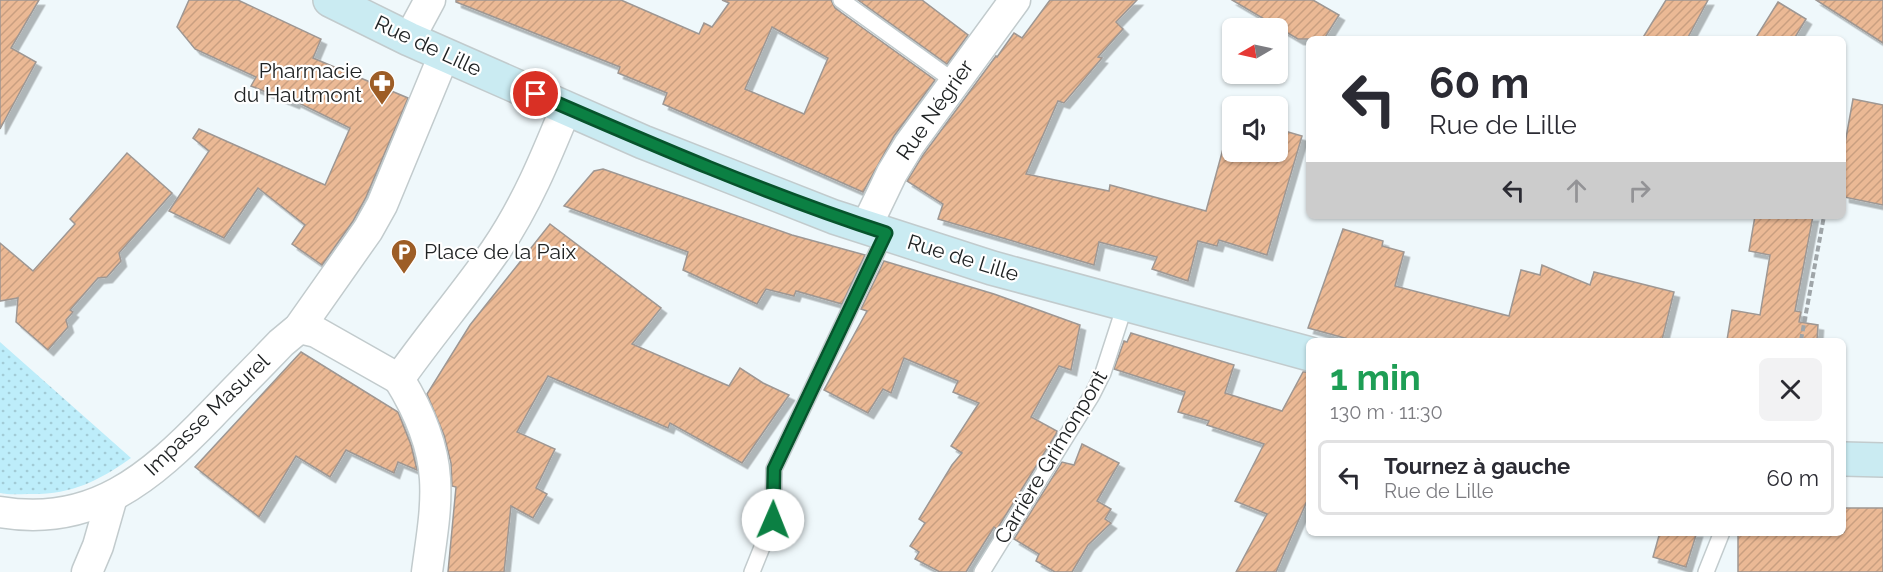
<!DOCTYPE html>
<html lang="fr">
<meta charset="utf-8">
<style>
:root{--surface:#fff;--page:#f2f2f3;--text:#2b2b33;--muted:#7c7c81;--line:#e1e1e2}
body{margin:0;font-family:Raleway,sans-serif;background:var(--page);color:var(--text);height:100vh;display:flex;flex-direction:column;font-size:22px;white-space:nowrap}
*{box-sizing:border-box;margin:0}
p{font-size:20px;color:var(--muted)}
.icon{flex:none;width:33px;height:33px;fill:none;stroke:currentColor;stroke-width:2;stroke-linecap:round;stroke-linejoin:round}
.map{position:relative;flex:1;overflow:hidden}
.sheet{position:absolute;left:1306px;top:338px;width:540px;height:198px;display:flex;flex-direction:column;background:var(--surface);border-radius:9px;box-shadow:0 2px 4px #0004}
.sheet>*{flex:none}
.hud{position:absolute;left:1306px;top:36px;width:540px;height:183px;border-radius:9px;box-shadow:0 2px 4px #0004;background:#fff;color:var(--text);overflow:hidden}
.needle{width:39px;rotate:261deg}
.controls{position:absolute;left:1222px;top:18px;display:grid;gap:12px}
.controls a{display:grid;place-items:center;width:66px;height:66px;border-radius:9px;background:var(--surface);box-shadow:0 2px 4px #0004;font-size:30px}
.pin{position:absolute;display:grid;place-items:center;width:51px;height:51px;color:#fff;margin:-26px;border:3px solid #fff;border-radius:50%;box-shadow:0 2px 6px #0007}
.me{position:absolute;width:66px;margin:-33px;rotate:1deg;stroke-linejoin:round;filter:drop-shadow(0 0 4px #0008)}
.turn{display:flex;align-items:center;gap:21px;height:126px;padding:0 24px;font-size:27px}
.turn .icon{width:78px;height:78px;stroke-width:2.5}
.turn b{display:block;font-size:42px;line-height:51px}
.lanes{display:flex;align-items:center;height:57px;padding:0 24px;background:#0003;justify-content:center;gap:30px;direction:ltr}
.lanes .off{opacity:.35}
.round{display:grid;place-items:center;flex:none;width:63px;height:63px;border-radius:9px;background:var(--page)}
.summary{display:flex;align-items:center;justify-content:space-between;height:102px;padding:0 24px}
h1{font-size:36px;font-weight:700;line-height:45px;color:#1e9e55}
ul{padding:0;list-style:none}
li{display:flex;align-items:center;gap:18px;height:75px;margin:0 12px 9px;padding:0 12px;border:3px solid var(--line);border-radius:9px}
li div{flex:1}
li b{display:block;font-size:22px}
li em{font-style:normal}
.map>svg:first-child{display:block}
.green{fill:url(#green-dots)}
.building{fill:url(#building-hatch);stroke:#9e9793;stroke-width:1.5;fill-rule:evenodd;filter:url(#shadow)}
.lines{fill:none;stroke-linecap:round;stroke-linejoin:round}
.lane-casing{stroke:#c2cbcd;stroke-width:18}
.street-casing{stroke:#c2cbcd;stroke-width:33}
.secondary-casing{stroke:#c2cbcd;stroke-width:36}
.path{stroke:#9fa5a8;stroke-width:4;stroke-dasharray:6 3;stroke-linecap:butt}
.lane{stroke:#fff;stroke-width:15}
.street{stroke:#fff;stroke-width:30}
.secondary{stroke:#caebf2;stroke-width:33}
.route-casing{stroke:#07532c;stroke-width:15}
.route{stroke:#0b8043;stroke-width:10}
.labels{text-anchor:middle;stroke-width:4.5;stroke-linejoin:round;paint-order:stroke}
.street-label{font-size:21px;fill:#202324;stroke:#fff}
.poi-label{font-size:21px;fill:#202324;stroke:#fff;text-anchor:end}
</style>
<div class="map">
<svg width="1883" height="572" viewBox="0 0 1883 572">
<defs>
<pattern id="green-dots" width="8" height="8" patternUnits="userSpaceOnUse" patternTransform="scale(1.5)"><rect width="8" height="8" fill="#bdedfa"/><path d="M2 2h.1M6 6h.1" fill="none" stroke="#a2cbd6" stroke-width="1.8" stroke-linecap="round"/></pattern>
<pattern id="building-hatch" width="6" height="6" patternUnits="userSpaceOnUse" patternTransform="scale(1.5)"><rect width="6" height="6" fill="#ebb995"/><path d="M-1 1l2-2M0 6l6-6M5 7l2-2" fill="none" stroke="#c99f80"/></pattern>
<filter id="shadow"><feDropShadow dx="5.5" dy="5.5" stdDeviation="0" flood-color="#0004"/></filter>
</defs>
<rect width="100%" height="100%" fill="#eff8fb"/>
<path class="green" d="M0 342 131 458C97 482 71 495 28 494 19 494 9 495 0 493Z"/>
<g class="building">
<polygon points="0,0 39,0 11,48 36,62 0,129"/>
<polygon points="189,0 238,0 321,39 313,58 408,98 366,197 353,221 322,265 292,244 305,225 258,188 224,238 169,211 209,151 193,138 199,129 325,185 350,128 295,101 294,103 251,86 256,77 195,49 177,27"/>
<path d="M456 0H621L699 34 704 23 712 27 729 3 722 0H831L835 8 935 80 894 136 863 192 663 104 667 93 618 73 620 67 456 2ZM772 27 828 58 804 114 745 89Z"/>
<polygon points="858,0 922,0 968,35 947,64"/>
<polygon points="1050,0 1137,0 1116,22 1123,29 1098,57 1102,58 1064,103 1058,101 1026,174 1109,191 1110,185 1206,211 1232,116 1233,152 1278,152 1278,129 1302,136 1267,255 1219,240 1217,246 1198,241 1188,281 1152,269 1157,257 1099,242 1094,265 938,219 943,204 907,181 923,155 996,56 997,57 1014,33 1022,38"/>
<polygon points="1232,0 1313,0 1339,15 1324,39 1298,39"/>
<polygon points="1666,0 1708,0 1687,39 1642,39"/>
<polygon points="1816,0 1883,0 1883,43"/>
<polygon points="1778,2 1806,19 1794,39 1755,39"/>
<polygon points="1853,99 1883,105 1883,205 1844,197 1844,149"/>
<polygon points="127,153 172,193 119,253 121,261 107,277 98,278 70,310 73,312 66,320 68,327 48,350 16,322 18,298 0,301 0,243 33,271 75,224 70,219"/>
<polygon points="603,169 792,235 865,255 842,304 796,291 794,296 766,289 757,304 683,270 688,252 564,206 594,171"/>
<polygon points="1755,216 1813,216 1795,311 1801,312 1799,322 1818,325 1817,340 1727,340 1732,310 1760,315 1770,255 1749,251"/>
<polygon points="550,224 661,308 632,344 729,386 740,368 763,383 789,395 742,463 670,423 668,428 548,376 517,432 555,449 536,488 547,494 533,518 511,506 504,572 448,572 456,487 452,486 451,463 444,435 427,394 470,325"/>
<polygon points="1343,229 1383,241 1382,246 1404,252 1395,286 1509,316 1521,270 1540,275 1542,265 1590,285 1594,272 1674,292 1662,340 1352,340 1308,328"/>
<polygon points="884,261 994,294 1080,325 1071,370 1059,366 1031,417 1057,431 1056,434 997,529 994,527 966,572 940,572 915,559 919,552 910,546 925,523 919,519 952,465 962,453 951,446 979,403 953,392 958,381 904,358 891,393 883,389 868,413 824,390 867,311 861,309"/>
<polygon points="1131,333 1234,365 1225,393 1282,411 1303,372 1310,372 1310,494 1276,572 1236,572 1267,514 1235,501 1264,444 1207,425 1209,421 1178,412 1185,392 1114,369 1124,341 1127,342"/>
<polygon points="301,352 398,412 411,445 417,470 398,462 394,473 346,450 330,477 296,456 259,517 195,467"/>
<polygon points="1082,444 1119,463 1097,501 1111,509 1105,519 1111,523 1088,545 1072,572 1055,572 1036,561 1039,554 1014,539 1062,462 1074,465"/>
<polygon points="1844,508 1883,508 1883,572 1738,572 1738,532 1844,532"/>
<polygon points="1660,532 1697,532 1686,567 1653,557"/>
</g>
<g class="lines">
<g class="lane-casing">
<g id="lane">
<polyline points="841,0 955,82"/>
<polyline points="752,572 773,520 774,469 886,233"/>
<polyline points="982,572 1092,395 1103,373 1125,305"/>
<polyline points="1706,572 1722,532"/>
</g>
</g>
<g class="street-casing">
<g id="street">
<polyline points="409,39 430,0"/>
<polyline points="866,227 892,173 909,145 1015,0"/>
<path d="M299 328 316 332 399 379C430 335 465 294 495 251 526 206 546 157 566 108"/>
<path d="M399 379C417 408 433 444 435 479 437 510 431 541 427 572"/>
<path d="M0 512C93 528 151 477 211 415 234 391 258 367 281 343L299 328 368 230 382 205 444 55"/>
<polyline points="87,572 98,546 112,497"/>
</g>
</g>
<g class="secondary-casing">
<g id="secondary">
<polyline points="330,0 409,39 643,142 834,217 992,268 1310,354"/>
<polyline points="1844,459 1883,460"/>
</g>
</g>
<polyline class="path" points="1801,340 1824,216"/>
<use href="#lane" class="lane"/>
<use href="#street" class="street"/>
<use href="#secondary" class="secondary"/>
</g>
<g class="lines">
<g class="route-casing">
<path id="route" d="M536 94C651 144 766 194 886 233L774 469 773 520"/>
</g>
<use href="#route" class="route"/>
</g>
<defs>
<g id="pharmacy-pin" transform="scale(1.35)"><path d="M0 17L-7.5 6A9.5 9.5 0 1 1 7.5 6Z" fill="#9d5d26" stroke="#fff"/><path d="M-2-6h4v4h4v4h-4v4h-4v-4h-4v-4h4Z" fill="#fff"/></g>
<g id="parking-pin" transform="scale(1.35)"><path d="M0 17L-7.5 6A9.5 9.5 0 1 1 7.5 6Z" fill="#9d5d26" stroke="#fff"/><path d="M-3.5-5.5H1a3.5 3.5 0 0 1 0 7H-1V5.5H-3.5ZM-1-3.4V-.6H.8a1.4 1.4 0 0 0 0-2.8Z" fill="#fff"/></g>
</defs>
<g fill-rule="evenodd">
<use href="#pharmacy-pin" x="382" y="83"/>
<use href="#parking-pin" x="404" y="252"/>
</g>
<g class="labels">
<g class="street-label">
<text transform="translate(428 46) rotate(25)" y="7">Rue de Lille</text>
<text transform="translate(935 110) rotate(-55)" y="7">Rue Négrier</text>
<text transform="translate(963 258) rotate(17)" y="7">Rue de Lille</text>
<text transform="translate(207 415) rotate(-44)" y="7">Impasse Masurel</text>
<text transform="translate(1051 457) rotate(-59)" y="7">Carrière Grimonpont</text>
</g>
<g class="poi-label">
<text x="362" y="78">Pharmacie<tspan x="362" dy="24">du Hautmont</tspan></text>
<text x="424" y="259" text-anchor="start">Place de la Paix</text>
</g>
</g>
</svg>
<div class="controls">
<a><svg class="needle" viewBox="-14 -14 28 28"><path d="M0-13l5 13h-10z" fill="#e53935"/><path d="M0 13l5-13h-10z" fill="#7c7c81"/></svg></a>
<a><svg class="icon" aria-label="sound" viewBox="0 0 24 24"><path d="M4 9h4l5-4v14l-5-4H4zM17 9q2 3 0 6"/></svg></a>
</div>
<div class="pin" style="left:536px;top:94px;background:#d93025"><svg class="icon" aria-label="arrive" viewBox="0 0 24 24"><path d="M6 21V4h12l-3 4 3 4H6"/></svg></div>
<svg class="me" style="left:773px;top:520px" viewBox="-20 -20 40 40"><circle r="19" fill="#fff"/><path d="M0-13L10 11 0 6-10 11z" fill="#0b8043"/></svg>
<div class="hud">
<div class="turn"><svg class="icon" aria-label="left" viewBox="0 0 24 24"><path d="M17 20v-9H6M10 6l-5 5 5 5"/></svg><div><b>60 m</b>Rue de Lille</div></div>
<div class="lanes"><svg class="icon" aria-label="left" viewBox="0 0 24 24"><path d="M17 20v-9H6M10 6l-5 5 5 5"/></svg><svg class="icon off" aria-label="ahead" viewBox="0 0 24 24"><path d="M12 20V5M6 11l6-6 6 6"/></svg><svg class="icon off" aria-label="right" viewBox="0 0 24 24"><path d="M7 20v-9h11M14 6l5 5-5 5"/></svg></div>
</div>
<section class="sheet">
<div class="summary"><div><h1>1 min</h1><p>130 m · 11:30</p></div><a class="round"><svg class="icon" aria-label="close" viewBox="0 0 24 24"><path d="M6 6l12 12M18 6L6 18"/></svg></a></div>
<ul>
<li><svg class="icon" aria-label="left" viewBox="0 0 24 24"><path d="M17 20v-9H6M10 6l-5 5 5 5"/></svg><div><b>Tournez à gauche</b><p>Rue de Lille</p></div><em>60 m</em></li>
</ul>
</section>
</div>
